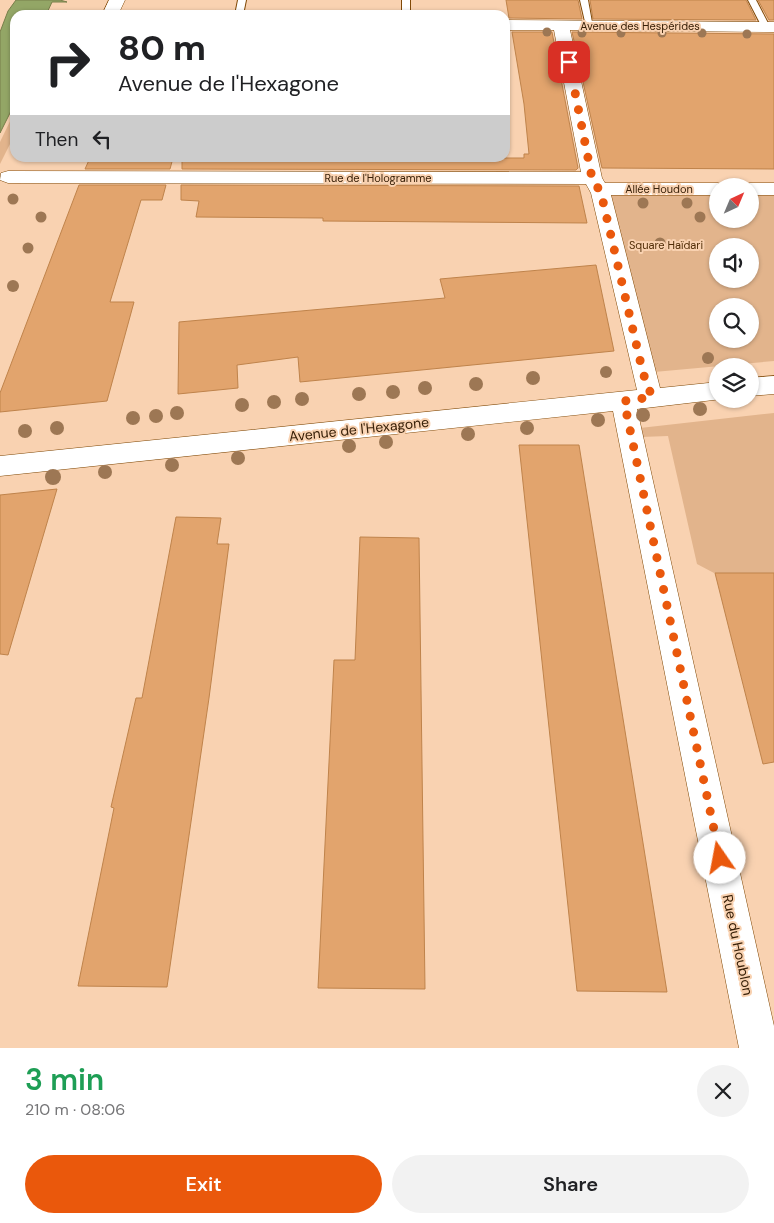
<!DOCTYPE html>
<meta charset="utf-8">
<style>
:root{--surface:#fff;--page:#f2f2f2;--text:#202124;--muted:#757577;--accent:#ea580c}
body{margin:0;font-family:"DM Sans",sans-serif;background:var(--page);color:var(--text);height:100vh;display:flex;flex-direction:column;font-size:19px;white-space:nowrap}
*{box-sizing:border-box;margin:0}
p{font-size:16px;color:var(--muted)}
.icon{flex:none;width:28px;height:28px;fill:none;stroke:currentColor;stroke-width:2;stroke-linecap:round;stroke-linejoin:round}
.map{position:relative;height:1048px;overflow:hidden}
.sheet{display:flex;flex-direction:column;background:var(--surface);flex:1}
.sheet>*{flex:none}
.hud{position:absolute;left:10px;top:10px;width:500px;height:152px;border-radius:15px;box-shadow:0 1px 4px #0004;background:#fff;color:var(--text);overflow:hidden}
.needle{width:32px;rotate:44deg}
.fabs{position:absolute;left:709px;top:178px;display:grid;gap:10px}
.fabs a{display:grid;place-items:center;width:50px;height:50px;border-radius:50%;background:var(--surface);box-shadow:0 1px 4px #0004;font-size:25px}
.pin{position:absolute;display:grid;place-items:center;width:42px;height:42px;color:#fff;margin:-21px;border-radius:10px;box-shadow:0 2px 8px #0006}
.me{position:absolute;width:55px;margin:-28px;rotate:348deg;stroke-linejoin:round;filter:drop-shadow(0 0 4px #0008)}
.turn{display:flex;align-items:center;gap:18px;height:105px;padding:0 25px;font-size:22px}
.turn .icon{width:65px;height:65px;stroke-width:2.5}
.turn b{display:block;font-size:35px;line-height:42px}
.then{display:flex;align-items:center;height:48px;padding:0 25px;background:#0003;gap:10px;font-size:19px}
.round{display:grid;place-items:center;flex:none;width:52px;height:52px;border-radius:26px;background:var(--page)}
.summary{display:flex;align-items:center;justify-content:space-between;height:85px;padding:0 25px}
h1{font-size:30px;font-weight:600;line-height:38px;color:#1e9e55}
.action{display:flex;gap:10px;margin-top:auto;padding:10px 25px}
.action a{flex:1;height:58px;border-radius:30px;background:var(--accent);color:#fff;font-size:20px;font-weight:600;line-height:58px;text-align:center}
.action a+a{background:var(--page);color:var(--text)}
.map>svg:first-child{display:block}
.green{fill:#e2b48c;fill-rule:evenodd}
.water{fill:#93a666;stroke:#787e4a}
.building{fill:#e2a46d;stroke:#bf834b}
.lines{fill:none;stroke-linecap:round;stroke-linejoin:round}
.lane-casing{stroke:#804907;stroke-width:2}
.street-casing{stroke:#804907;stroke-width:1}
.lane{fill:#fff;fill-rule:evenodd}
.street{fill:#fff;fill-rule:evenodd}
.tree{fill:#9d7754}
.route{stroke:#ea580c;stroke-width:9;stroke-dasharray:0 16.2}
.labels{text-anchor:middle;stroke-width:4;stroke-linejoin:round;paint-order:stroke}
.far-street-label{font-size:11px;fill:#382008;stroke:#f9d2b1}
.far-park-label{font-size:11px;fill:#512d07;stroke:#f9d2b1}
.street-label{font-size:14px;fill:#382008;stroke:#f9d2b1}
</style>
<div class="map">
<svg width="774" height="1048" viewBox="0 0 774 1048">
<rect width="100%" height="100%" fill="#f9d2b1"/>
<g class="green">
<polygon points="15,111 15,134 0,164 0,142"/>
<path d="M601 193 717 194 718 219H750V194H774V361L643 373ZM718 246H750V279H718ZM718 306H750V339H718Z"/>
<polygon points="774,413 774,573 714,573 697,564 668,436 641,437 640,428"/>
</g>
<polygon class="water" points="16,0 60,0 67,2 52,2 46,15 15,15 15,103 0,133 0,32 8,11"/>
<g class="building">
<polygon points="506,0 578,0 582,19 509,18"/>
<polygon points="590,0 746,0 756,20 593,19"/>
<polygon points="758,0 774,0 774,20 769,20"/>
<polygon points="512,32 552,32 578,168 576,170 182,169 182,158 524,158 524,154 529,154 524,104"/>
<polygon points="572,32 774,34 774,169 602,168"/>
<polygon points="90,158 173,158 170,169 85,169"/>
<polygon points="79,185 166,185 162,200 141,200 110,302 134,302 107,401 0,412 0,393"/>
<polygon points="181,185 579,186 587,223 323,221 323,218 196,217 199,201 181,200"/>
<polygon points="596,265 614,351 300,382 298,357 237,365 238,388 178,394 179,322 445,298 440,279"/>
<polygon points="519,445 579,445 667,992 577,991"/>
<polygon points="57,489 8,655 0,654 0,495"/>
<polygon points="176,517 221,518 217,544 229,544 209,698 167,987 78,986 114,808 111,807 136,698 142,698"/>
<polygon points="360,537 419,538 425,989 318,988 334,660 355,660"/>
<polygon points="715,573 774,573 774,762 763,764"/>
</g>
<g class="lines">
<g class="lane-casing">
<g id="lane">
<polygon points="238,0 246,0 243,15 235,15"/>
<rect x="402" y="0" width="8" height="15"/>
<polygon points="580,0 588,0 593,28 586,26"/>
<polygon points="748,0 756,0 770,27 769,29 763,29"/>
</g>
</g>
<g class="street-casing">
<g id="street">
<polygon points="109,0 125,0 118,15 102,15"/>
<polygon points="505,20 774,22 774,32 570,30 602,178 605,183 718,183 726,186 718,186 718,195 611,195 660,388 718,382 718,399 722,399 637,409 774,1026 774,1048 739,1048 613,411 0,476 0,456 637,390 591,193 586,184 8,183 0,180 1,173 8,171 581,172 554,30 505,30"/>
<polygon points="750,183 774,183 774,195 750,195 750,186 742,186"/>
<polygon points="774,376 774,394 750,396 750,378"/>
</g>
</g>
<use href="#lane" class="lane"/>
<use href="#street" class="street"/>
</g>
<g class="tree">
<circle cx="547" cy="32" r="4.5"/>
<circle cx="582" cy="33" r="4.5"/>
<circle cx="621" cy="33" r="4.5"/>
<circle cx="662" cy="33" r="4.5"/>
<circle cx="702" cy="33" r="4.5"/>
<circle cx="747" cy="34" r="4.5"/>
<circle cx="13" cy="199" r="5.5"/>
<circle cx="643" cy="203" r="5.5"/>
<circle cx="687" cy="203" r="5.5"/>
<circle cx="41" cy="217" r="5.5"/>
<circle cx="700" cy="217" r="5.5"/>
<circle cx="660" cy="243" r="5.5"/>
<circle cx="28" cy="248" r="5.5"/>
<circle cx="13" cy="286" r="6"/>
<circle cx="708" cy="358" r="6"/>
<circle cx="606" cy="372" r="6"/>
<circle cx="533" cy="378" r="7"/>
<circle cx="476" cy="384" r="7"/>
<circle cx="425" cy="388" r="7"/>
<circle cx="393" cy="392" r="7"/>
<circle cx="359" cy="394" r="7"/>
<circle cx="302" cy="399" r="7"/>
<circle cx="274" cy="402" r="7"/>
<circle cx="242" cy="405" r="7"/>
<circle cx="700" cy="409" r="7"/>
<circle cx="177" cy="413" r="7"/>
<circle cx="643" cy="415" r="7"/>
<circle cx="156" cy="416" r="7"/>
<circle cx="133" cy="418" r="7"/>
<circle cx="598" cy="420" r="7"/>
<circle cx="57" cy="428" r="7"/>
<circle cx="527" cy="428" r="7"/>
<circle cx="25" cy="431" r="7"/>
<circle cx="468" cy="434" r="7"/>
<circle cx="386" cy="442" r="7"/>
<circle cx="349" cy="446" r="7"/>
<circle cx="238" cy="458" r="7"/>
<circle cx="172" cy="465" r="7"/>
<circle cx="105" cy="472" r="7"/>
<circle cx="53" cy="477" r="8"/>
</g>
<g class="lines">
<polyline class="route" points="569,62 592,178 601,193 643,373 652,397 624,401 720,858"/>
</g>
<g class="labels">
<g class="far-street-label">
<text x="640" y="30">Avenue des Hespérides</text>
<text x="378" y="182">Rue de l'Hologramme</text>
<text x="659" y="193">Allée Houdon</text>
</g>
<g class="far-park-label">
<text x="666" y="249">Square Haïdari</text>
</g>
<g class="street-label">
<text transform="translate(359 429) rotate(-6)" y="5">Avenue de l'Hexagone</text>
<text transform="translate(738 945) rotate(78)" y="5">Rue du Houblon</text>
</g>
</g>
</svg>
<div class="fabs">
<a><svg class="needle" viewBox="-14 -14 28 28"><path d="M0-13l5 13h-10z" fill="#e53935"/><path d="M0 13l5-13h-10z" fill="#757577"/></svg></a>
<a><svg class="icon" aria-label="sound" viewBox="0 0 24 24"><path d="M4 9h4l5-4v14l-5-4H4zM17 9q2 3 0 6"/></svg></a>
<a><svg class="icon" aria-label="search" viewBox="0 0 24 24"><circle cx="10" cy="10" r="6"/><path d="M15 15l6 6"/></svg></a>
<a><svg class="icon" aria-label="layers" viewBox="0 0 24 24"><path d="M12 4l9 5-9 5-9-5zM3 14l9 5 9-5"/></svg></a>
</div>
<div class="pin" style="left:569px;top:62px;background:#d93025"><svg class="icon" aria-label="arrive" viewBox="0 0 24 24"><path d="M6 21V4h12l-3 4 3 4H6"/></svg></div>
<svg class="me" style="left:720px;top:858px" viewBox="-20 -20 40 40"><circle r="19" fill="#fff"/><path d="M0-13L10 11 0 6-10 11z" fill="#ea580c"/></svg>
<div class="hud">
<div class="turn"><svg class="icon" aria-label="right" viewBox="0 0 24 24"><path d="M7 20v-9h11M14 6l5 5-5 5"/></svg><div><b>80 m</b>Avenue de l'Hexagone</div></div>
<div class="then">Then<svg class="icon" aria-label="left" viewBox="0 0 24 24"><path d="M17 20v-9H6M10 6l-5 5 5 5"/></svg></div>
</div>
</div>
<section class="sheet">
<div class="summary"><div><h1>3 min</h1><p>210 m · 08:06</p></div><a class="round"><svg class="icon" aria-label="close" viewBox="0 0 24 24"><path d="M6 6l12 12M18 6L6 18"/></svg></a></div>
<div class="action"><a>Exit</a><a>Share</a></div>
</section>
